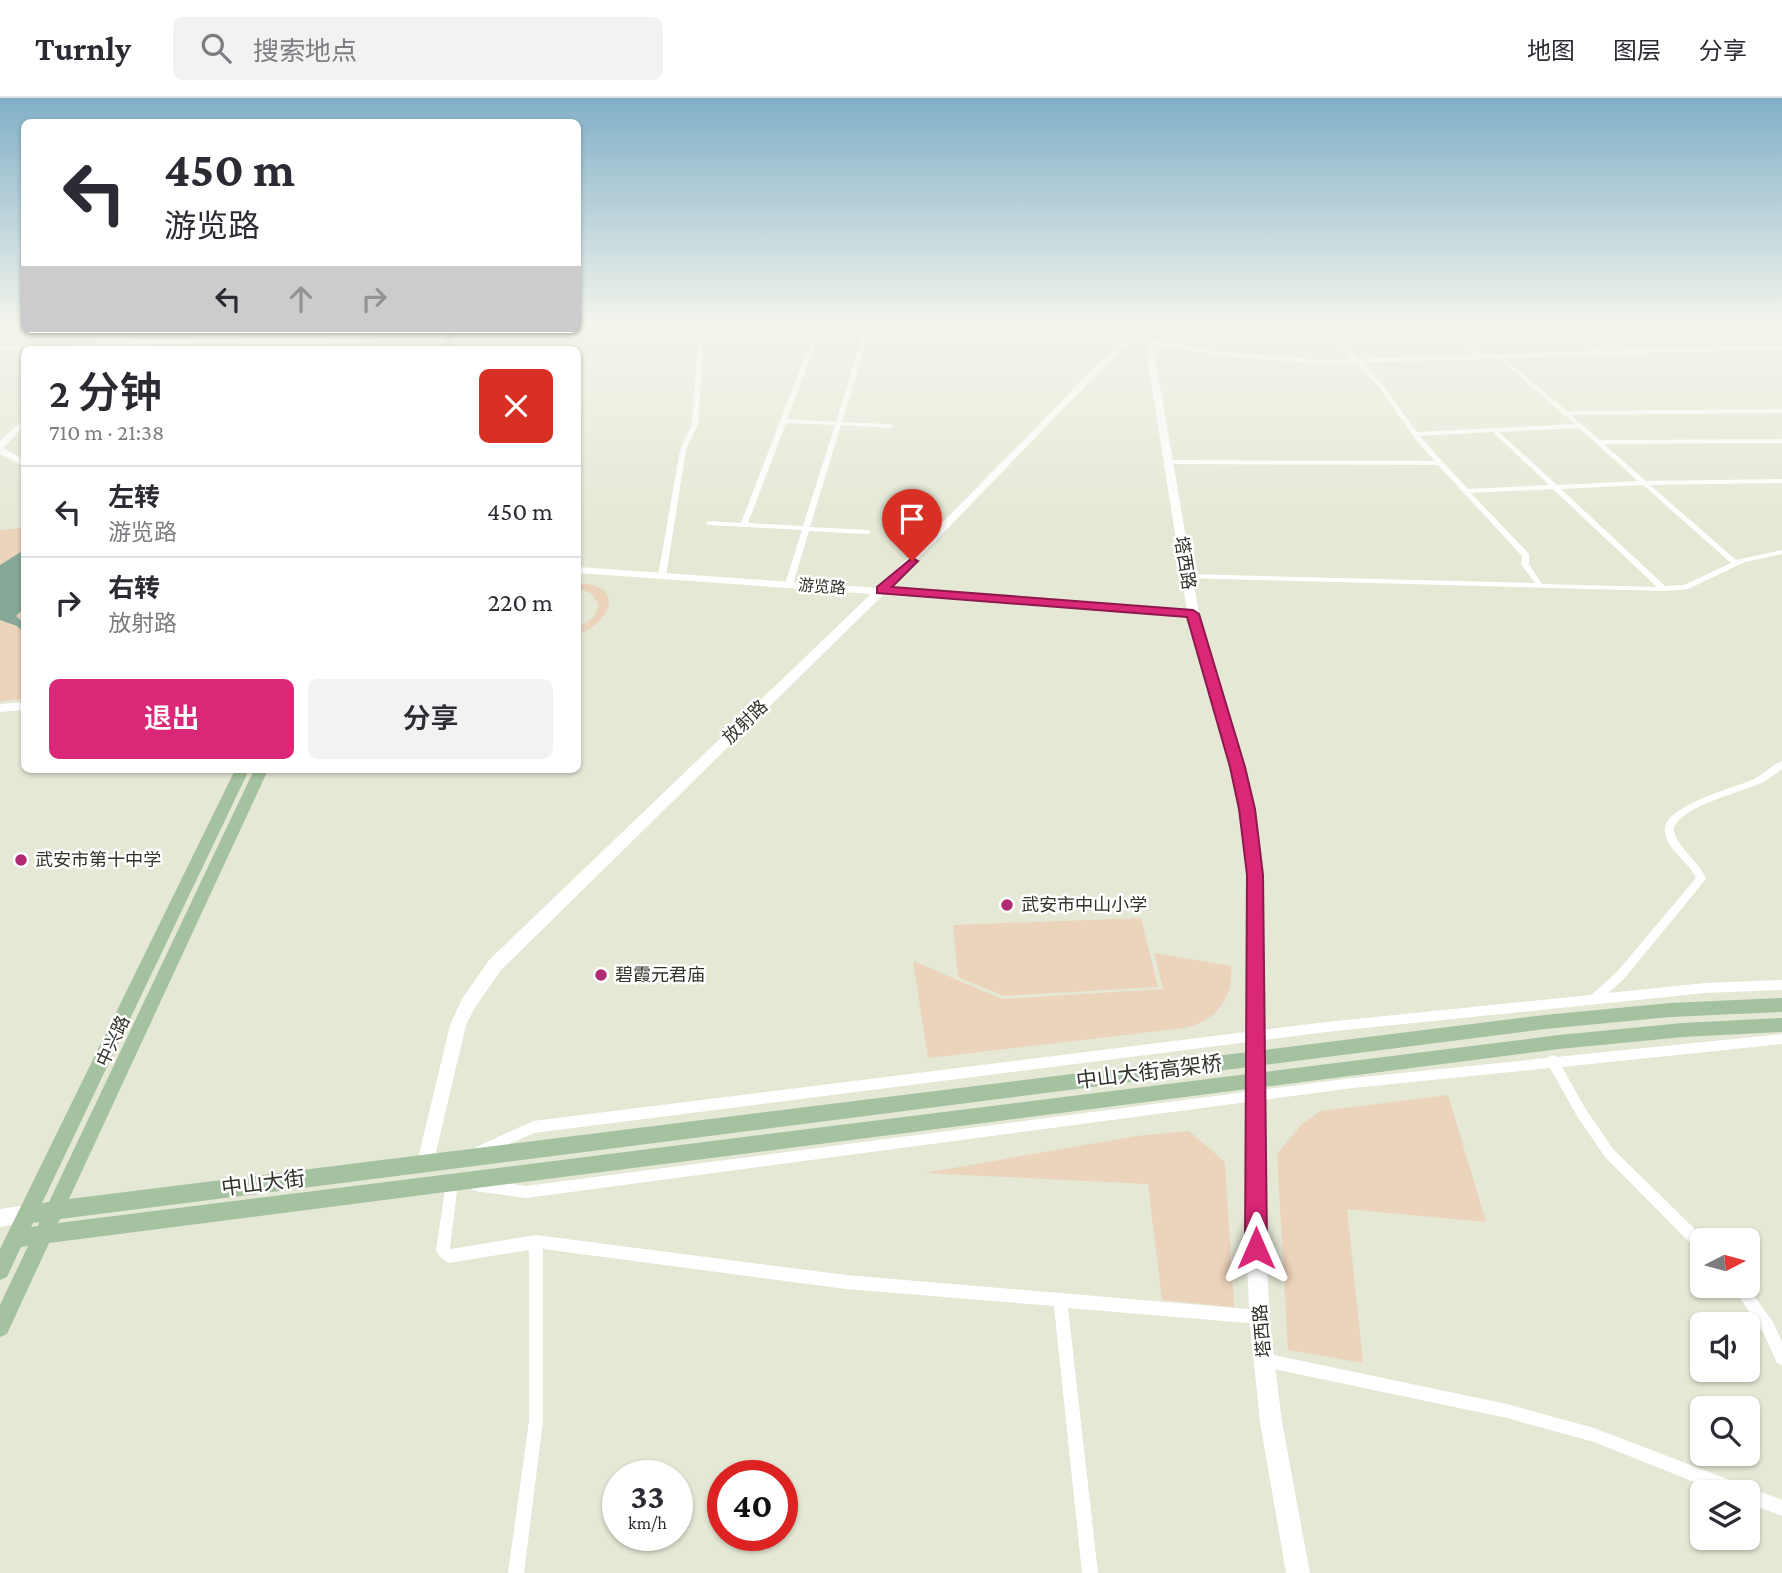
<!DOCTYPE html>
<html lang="zh">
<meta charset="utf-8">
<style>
:root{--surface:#fff;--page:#f2f2f3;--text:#2b2b33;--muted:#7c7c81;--line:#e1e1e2;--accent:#db2777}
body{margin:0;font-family:"Crimson Pro","Noto Sans SC",serif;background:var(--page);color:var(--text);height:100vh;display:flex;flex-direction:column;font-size:26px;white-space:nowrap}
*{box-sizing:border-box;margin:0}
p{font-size:23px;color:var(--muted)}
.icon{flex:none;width:38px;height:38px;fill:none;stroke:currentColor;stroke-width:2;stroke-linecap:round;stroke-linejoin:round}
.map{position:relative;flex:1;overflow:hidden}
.details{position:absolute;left:21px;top:248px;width:560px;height:427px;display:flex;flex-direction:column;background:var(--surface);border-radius:10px;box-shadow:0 2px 5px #0004}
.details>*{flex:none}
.guide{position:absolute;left:21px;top:21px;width:560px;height:214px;border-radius:10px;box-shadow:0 2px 5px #0004;background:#fff;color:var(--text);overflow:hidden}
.needle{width:46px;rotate:84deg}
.buttons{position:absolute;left:1690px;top:1130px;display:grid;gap:14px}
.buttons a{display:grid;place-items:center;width:70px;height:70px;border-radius:10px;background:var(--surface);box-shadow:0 2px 5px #0004;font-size:35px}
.speed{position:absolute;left:602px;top:1362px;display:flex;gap:14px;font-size:35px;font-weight:700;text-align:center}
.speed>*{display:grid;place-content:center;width:91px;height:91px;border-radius:50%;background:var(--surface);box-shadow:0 2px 5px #0004;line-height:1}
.speed small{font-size:18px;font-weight:400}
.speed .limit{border:10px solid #d22;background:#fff;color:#111}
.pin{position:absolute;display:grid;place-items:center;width:60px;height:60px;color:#fff;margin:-72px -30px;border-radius:50% 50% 50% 0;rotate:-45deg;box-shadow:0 0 7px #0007}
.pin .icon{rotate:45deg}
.me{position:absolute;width:77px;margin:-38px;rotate:0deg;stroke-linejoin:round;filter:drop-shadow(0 0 5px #0008)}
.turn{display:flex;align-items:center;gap:24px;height:147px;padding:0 28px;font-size:32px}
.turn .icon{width:91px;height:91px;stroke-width:2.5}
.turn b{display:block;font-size:49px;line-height:60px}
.lanes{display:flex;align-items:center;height:66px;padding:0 28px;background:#0003;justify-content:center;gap:35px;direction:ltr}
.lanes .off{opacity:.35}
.round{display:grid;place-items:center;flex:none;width:74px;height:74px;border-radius:10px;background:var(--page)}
.summary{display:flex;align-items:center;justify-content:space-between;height:119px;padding:0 28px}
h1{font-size:42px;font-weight:600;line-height:52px}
.button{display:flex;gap:14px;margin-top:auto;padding:14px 28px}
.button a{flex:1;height:80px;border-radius:10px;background:var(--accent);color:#fff;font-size:28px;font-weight:600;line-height:80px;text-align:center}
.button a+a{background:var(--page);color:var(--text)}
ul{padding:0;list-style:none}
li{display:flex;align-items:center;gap:21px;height:91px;padding:0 28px;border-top:2px solid var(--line)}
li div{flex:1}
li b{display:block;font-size:26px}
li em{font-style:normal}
header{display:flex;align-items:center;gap:42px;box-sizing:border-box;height:98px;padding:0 35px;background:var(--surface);border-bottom:2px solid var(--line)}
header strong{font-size:33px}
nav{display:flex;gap:38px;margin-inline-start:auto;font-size:24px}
.search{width:490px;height:63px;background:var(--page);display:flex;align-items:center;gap:18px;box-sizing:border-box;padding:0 24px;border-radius:10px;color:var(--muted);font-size:26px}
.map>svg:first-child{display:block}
.green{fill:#ebd3bc}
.water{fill:#87a899}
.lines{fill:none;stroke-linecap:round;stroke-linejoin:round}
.street{fill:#fff;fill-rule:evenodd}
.secondary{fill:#fff;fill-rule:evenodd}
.primary{fill:#a4c1a0;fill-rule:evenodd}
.route{fill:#db2777;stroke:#8e194d;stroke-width:2}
.poi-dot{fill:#af2a71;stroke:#fff;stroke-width:2.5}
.labels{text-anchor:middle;stroke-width:5;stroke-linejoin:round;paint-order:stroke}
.far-street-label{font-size:16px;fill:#31332b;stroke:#fff}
.street-label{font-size:18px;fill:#31332b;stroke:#fff}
.poi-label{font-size:18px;fill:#31332b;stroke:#fff;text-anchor:start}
.near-street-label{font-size:21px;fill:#31332b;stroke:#fff}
</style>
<header>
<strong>Turnly</strong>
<div class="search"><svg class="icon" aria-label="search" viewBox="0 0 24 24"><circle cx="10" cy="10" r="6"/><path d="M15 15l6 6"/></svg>搜索地点</div>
<nav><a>地图</a><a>图层</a><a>分享</a></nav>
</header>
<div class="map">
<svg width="1782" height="1475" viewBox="0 0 1782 1475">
<rect width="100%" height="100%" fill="#e4e8d5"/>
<g class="green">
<polygon points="24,430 24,601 0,603 0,432"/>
<path d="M578 485C626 487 612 523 578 537V530L594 519 599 507 591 495 578 491Z"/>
<polygon points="1141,820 1158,889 1004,898 958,879 953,827"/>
<path d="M1154 855 1231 868C1234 900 1216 923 1185 930L928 960 913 863 1002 901 1163 891Z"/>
<polygon points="1448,997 1486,1124 1347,1111 1363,1265 1288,1252 1277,1056 1302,1026 1321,1013"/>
<polygon points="1189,1033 1225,1064 1234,1209 1162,1202 1148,1086 925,1075 1136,1038"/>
</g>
<polygon class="water" points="24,452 24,510 16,518 24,525 24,535 17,528 0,522 0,467"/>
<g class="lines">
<g class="street">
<polygon points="699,227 705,227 698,326 686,352 666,478 662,480 658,478 680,352 692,326"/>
<path d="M817 227H823L787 321 836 324 862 238 865 236 868 238 842 324 890 326 893 328 890 330 841 327 810 429 868 432 871 434 868 436 809 433 793 486 789 488 785 486 802 432 709 427 706 425 709 423 741 425ZM786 325 835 327 803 428 748 425Z"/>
<path d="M1367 227H1420L1418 229 1331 231 1382 286 1417 334 1575 326 1498 260V258L1500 257 1567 313 1782 311V315L1571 317 1600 342 1782 341V345L1604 346 1646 383 1782 381V385L1650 387 1736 462 1782 452V456L1745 464 1688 491 1664 493 1184 480V476H1187L1535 485 1521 466 1522 458 1438 367 1169 366 1166 364 1169 362 1435 363 1417 343 1378 288 1324 230 1327 228ZM1579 330 1638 383 1557 387 1499 334ZM1493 334 1549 387 1468 391 1419 338ZM1643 387 1731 465 1684 487 1665 488 1561 391ZM1553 391 1657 489 1542 486 1529 466V456L1471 395Z"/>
<polygon points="1441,227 1446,227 1483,258 1483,260 1479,260"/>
<polygon points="1560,227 1566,227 1603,255 1598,256"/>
<polygon points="277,239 280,241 273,252 267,252"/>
<path d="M1782 663V671C1775 676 1768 682 1759 686 1740 694 1686 708 1676 726 1673 729 1674 733 1675 736 1679 750 1699 764 1706 781L1624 881 1608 895 1705 885 1782 882V892L1705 895 1326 934 534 1035 480 1059 476 1057 474 1053 476 1049 533 1023 1326 924 1591 897 1616 875 1696 780C1689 764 1668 753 1665 735 1660 708 1735 690 1754 681 1764 676 1772 667 1782 663Z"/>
<polygon points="1782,936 1782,946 1562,969 1585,1010 1613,1051 1707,1143 1703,1143 1703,1155 1698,1153 1605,1059 1577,1018 1550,970 1353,990 526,1100 475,1093 471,1091 469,1087 471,1083 475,1081 526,1088 1353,980 1547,960 1552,957 1556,959"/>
<path d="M452 1079 456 1081 458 1085 450 1150 451 1151 536 1137 846 1177 1260 1212 1265 1214 1267 1219 1265 1224 1260 1226 1068 1210 1098 1475H1082L1054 1208 846 1191 543 1151V1323L524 1475H508L529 1323V1152L449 1165C443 1162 439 1158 436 1152L446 1085 448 1081Z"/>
<polygon points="1732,1188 1747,1188 1773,1224 1782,1244 1782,1267 1777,1265 1763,1234"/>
<polygon points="1264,1255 1507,1306 1594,1330 1782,1402 1782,1418 1748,1405 1748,1395 1722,1395 1594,1344 1507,1320 1264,1269 1259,1267 1257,1262 1259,1257"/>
</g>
<g class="secondary">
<polygon points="578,227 617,227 578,231"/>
<path d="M1052 227H1070L1127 237 1137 227H1145L1134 238 1221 254 1325 262 1782 247V251L1325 266 1221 258 1153 246 1199 516 1245 669 1254 711 1262 777 1266 1150 1270 1227 1282 1324 1310 1475H1286L1260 1324 1250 1227 1246 1150 1248 777 1240 711 1231 669 1188 519 883 497 501 872 474 911 466 927 432 1071 426 1074 420 1071 417 1065 450 927 462 901 489 862 871 496 578 475V469L878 490 1123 241ZM1130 242 1145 245 1187 512 889 491Z"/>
<polygon points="120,231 128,231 114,244 460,231 523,231 519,233 109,249 105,251 101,249 0,253 0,249 105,245"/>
<polygon points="24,321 24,328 3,350 24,362 24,368 0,356 0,343"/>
<polygon points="24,604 24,612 0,614 0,606"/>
<polygon points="27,1107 34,1109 36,1116 34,1123 0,1129 0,1111"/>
</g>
<g class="primary">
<polygon points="451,231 459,231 449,252 441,252"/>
<path d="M235 672H249L42 1105 49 1104 254 672H268L69 1101 1545 917 1670 905 1782 900V914L1670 919 1545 931 60 1121 58 1125 1559 937 1683 925 1782 920V934L1683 939 1559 951 49 1145 7 1236 0 1239V1207L28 1148 21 1149 7 1179 0 1182V1151ZM39 1124 38 1128 31 1129 33 1125Z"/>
</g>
</g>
<linearGradient id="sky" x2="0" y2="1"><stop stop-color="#81afc8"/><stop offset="0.52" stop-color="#f3f5ec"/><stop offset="1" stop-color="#f3f5ec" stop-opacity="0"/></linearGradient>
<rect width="1782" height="434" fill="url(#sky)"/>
<polygon class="route" points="912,460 918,463 892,489 1193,512 1199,516 1245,669 1255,711 1263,777 1267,1150 1263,1158 1256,1161 1248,1158 1245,1150 1247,777 1239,711 1230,669 1187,519 877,495 877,489"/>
<g class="poi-dot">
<circle cx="21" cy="762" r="7"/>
<circle cx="1007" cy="807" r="7"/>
<circle cx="601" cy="877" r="7"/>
</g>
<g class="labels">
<g class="far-street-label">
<text transform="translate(822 488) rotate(4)" y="6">游览路</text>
</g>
<g class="street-label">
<text transform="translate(1185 465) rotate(81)" y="6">塔西路</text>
<text transform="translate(745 624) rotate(-44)" y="6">放射路</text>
<text transform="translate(113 943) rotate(-65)" y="6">中兴路</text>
<text transform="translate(1262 1233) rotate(-95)" y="6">塔西路</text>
</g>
<g class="poi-label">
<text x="35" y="768">武安市第十中学</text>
<text x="1021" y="813">武安市中山小学</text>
<text x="615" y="883">碧霞元君庙</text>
</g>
<g class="near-street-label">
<text transform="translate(1149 974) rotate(-7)" y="7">中山大街高架桥</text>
<text transform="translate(263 1085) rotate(-7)" y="7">中山大街</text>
</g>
</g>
</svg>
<div class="buttons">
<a><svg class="needle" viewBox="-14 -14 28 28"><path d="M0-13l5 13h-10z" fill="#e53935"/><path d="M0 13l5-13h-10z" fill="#7c7c81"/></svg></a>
<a><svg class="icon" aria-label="sound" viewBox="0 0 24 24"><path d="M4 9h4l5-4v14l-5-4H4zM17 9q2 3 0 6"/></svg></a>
<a><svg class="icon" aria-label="search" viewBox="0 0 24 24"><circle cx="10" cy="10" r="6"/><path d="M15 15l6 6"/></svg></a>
<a><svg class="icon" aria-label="layers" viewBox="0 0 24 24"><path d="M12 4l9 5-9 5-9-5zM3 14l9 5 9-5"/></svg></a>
</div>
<div class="speed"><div>33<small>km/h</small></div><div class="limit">40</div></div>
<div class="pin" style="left:912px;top:463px;background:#d93025"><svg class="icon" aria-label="arrive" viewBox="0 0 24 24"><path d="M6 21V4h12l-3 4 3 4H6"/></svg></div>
<svg class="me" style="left:1256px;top:1150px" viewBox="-20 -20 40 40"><path d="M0-17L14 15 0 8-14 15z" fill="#db2777" stroke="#fff" stroke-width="4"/></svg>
<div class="guide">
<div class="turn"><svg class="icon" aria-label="left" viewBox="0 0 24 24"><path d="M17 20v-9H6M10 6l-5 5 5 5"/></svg><div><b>450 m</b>游览路</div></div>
<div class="lanes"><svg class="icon" aria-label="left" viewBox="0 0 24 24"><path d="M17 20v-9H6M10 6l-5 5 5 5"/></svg><svg class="icon off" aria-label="ahead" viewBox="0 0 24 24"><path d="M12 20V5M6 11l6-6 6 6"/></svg><svg class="icon off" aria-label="right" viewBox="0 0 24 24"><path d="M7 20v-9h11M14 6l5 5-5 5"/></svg></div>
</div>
<section class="details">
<div class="summary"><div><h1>2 分钟</h1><p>710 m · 21:38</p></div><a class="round" style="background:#d93025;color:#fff"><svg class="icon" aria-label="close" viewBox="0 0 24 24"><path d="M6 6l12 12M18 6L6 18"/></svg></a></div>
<ul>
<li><svg class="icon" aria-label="left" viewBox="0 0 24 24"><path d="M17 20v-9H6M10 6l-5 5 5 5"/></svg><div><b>左转</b><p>游览路</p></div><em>450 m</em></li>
<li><svg class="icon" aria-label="right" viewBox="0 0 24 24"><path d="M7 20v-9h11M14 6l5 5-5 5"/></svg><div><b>右转</b><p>放射路</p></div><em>220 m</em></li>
</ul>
<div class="button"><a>退出</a><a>分享</a></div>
</section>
</div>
